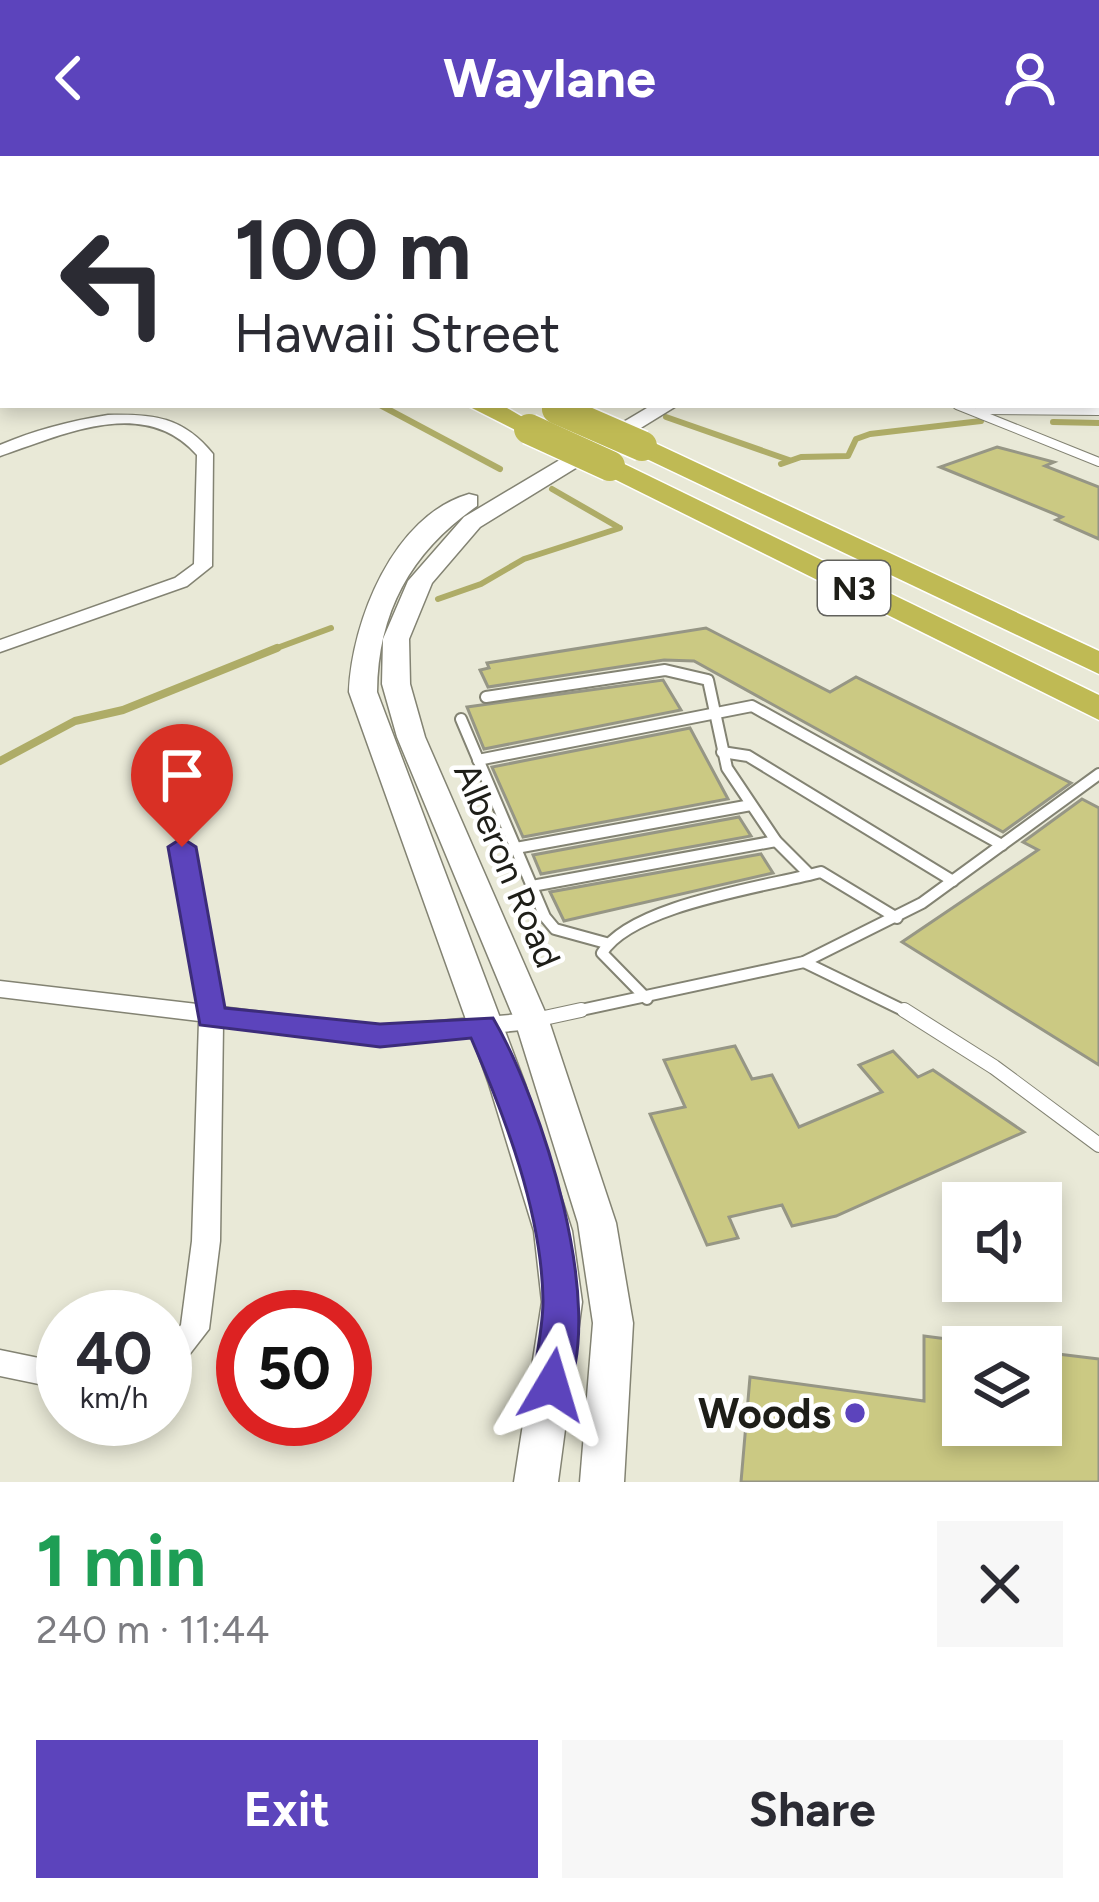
<!DOCTYPE html>
<meta charset="utf-8">
<style>
:root{--surface:#fff;--page:#f7f7f7;--text:#2b2b33;--muted:#7c7c81;--accent:#5c44bc}
body{margin:0;font-family:Figtree,sans-serif;background:var(--page);color:var(--text);height:100vh;display:flex;flex-direction:column;font-size:45px;white-space:nowrap}
*{box-sizing:border-box;margin:0}
p{font-size:39px;color:var(--muted)}
.icon{flex:none;width:66px;height:66px;fill:none;stroke:currentColor;stroke-width:2;stroke-linecap:round;stroke-linejoin:round}
.map{position:relative;height:1326px;overflow:hidden}
.side{display:flex;flex-direction:column;background:var(--surface);flex:1}
.side>*{flex:none}
.banner{position:absolute;left:0px;top:0px;width:1101px;height:252px;box-shadow:0 6px 18px #0003;background:#fff;color:var(--text);overflow:hidden}
.fabs{position:absolute;left:942px;top:1026px;display:grid;gap:24px}
.fabs a{display:grid;place-items:center;width:120px;height:120px;border-radius:0px;background:var(--surface);box-shadow:0 6px 18px #0003;font-size:60px}
.speed{position:absolute;left:36px;top:1134px;display:flex;gap:24px;font-size:60px;font-weight:700;text-align:center}
.speed>*{display:grid;place-content:center;width:156px;height:156px;border-radius:50%;background:var(--surface);box-shadow:0 6px 18px #0003;line-height:1}
.speed small{font-size:30px;font-weight:400}
.speed .limit{border:18px solid #d22;background:#fff;color:#111}
.pin{position:absolute;display:grid;place-items:center;width:102px;height:102px;color:#fff;margin:-123px -51px;border-radius:50% 50% 50% 0;rotate:-45deg;box-shadow:0 0 12px #0007}
.pin .icon{rotate:45deg}
.me{position:absolute;width:132px;margin:-66px;rotate:7deg;stroke-linejoin:round;filter:drop-shadow(0 0 9px #0008)}
.turn{display:flex;align-items:center;gap:42px;height:252px;padding:0 36px;font-size:54px}
.turn .icon{width:156px;height:156px;stroke-width:2.5}
.turn b{display:block;font-size:84px;line-height:102px}
.round{display:grid;place-items:center;flex:none;width:126px;height:126px;border-radius:0px;background:var(--page)}
.summary{display:flex;align-items:center;justify-content:space-between;height:204px;padding:0 36px}
h1{font-size:72px;font-weight:700;line-height:90px;color:#1e9e55}
.button{display:flex;gap:24px;margin-top:auto;padding:24px 36px}
.button a{flex:1;height:138px;border-radius:0px;background:var(--accent);color:#fff;font-size:48px;font-weight:700;line-height:138px;text-align:center}
.button a+a{background:var(--page);color:var(--text)}
header{display:flex;justify-content:space-between;align-items:center;height:156px;padding:0 36px;background:var(--accent);color:#fff;font-size:54px;font-weight:700}
.map>svg:first-child{display:block}
.lines{fill:none;stroke-linecap:round;stroke-linejoin:round}
.stream-far1{stroke:#aeac67;stroke-width:6}
.stream{stroke:#aeac67;stroke-width:8}
.building{fill:#cbc983;stroke:#969685;stroke-width:3}
.service-far3-casing{stroke:#838373;stroke-width:8}
.service-far2-casing{stroke:#838373;stroke-width:10}
.service-far1-casing{stroke:#838373;stroke-width:14}
.service-casing{stroke:#838373;stroke-width:16}
.minor-casing{stroke:#838373;stroke-width:3}
.secondary-casing{stroke:#838373;stroke-width:3}
.motorway-casing{stroke:#fff;stroke-width:3}
.service-far3{stroke:#fff;stroke-width:6}
.service-far2{stroke:#fff;stroke-width:8}
.service-far1{stroke:#fff;stroke-width:10}
.service{stroke:#fff;stroke-width:14}
.minor{fill:#fff;fill-rule:evenodd}
.secondary{fill:#fff;fill-rule:evenodd}
.motorway{fill:#bfba54;fill-rule:evenodd}
.motorway-bridge-casing{stroke:#fff;stroke-width:33;stroke-linecap:butt}
.motorway-bridge{stroke:#bfba54;stroke-width:30}
.route{fill:#5c44bc;stroke:#3c2c7a;stroke-width:3}
.poi-dot{fill:#5c44bc;stroke:#fff;stroke-width:4.5}
.labels{text-anchor:middle;stroke-width:9;stroke-linejoin:round;paint-order:stroke}
.shield{fill:#fff;stroke:#62625d;stroke-width:3}
.shield-label{font-size:33px;font-weight:bold;fill:#1e1e18}
.street-label{font-size:36px;fill:#1e1e18;stroke:#fff}
.near-poi-label{font-size:42px;font-weight:bold;fill:#1e1e18;stroke:#fff;text-anchor:end}
</style>
<header><svg class="icon" aria-label="back" viewBox="0 0 24 24"><path d="M15 5l-7 7 7 7"/></svg>Waylane<svg class="icon" aria-label="person" viewBox="0 0 24 24"><circle cx="12" cy="8" r="4"/><path d="M4 21q1-7 8-7t8 7"/></svg></header>
<div class="map">
<svg width="1099" height="1326" viewBox="0 0 1099 1326">
<rect width="100%" height="100%" fill="#e9e9d7"/>
<g class="lines">
<g class="stream-far1">
<polyline points="380,249 500,313"/>
<polyline points="666,261 789,304"/>
<polyline points="1053,266 1099,267"/>
<polyline points="781,308 801,301 848,300 856,283 870,278 981,265"/>
<polyline points="552,333 618,371"/>
<polyline points="438,443 481,428 524,403 620,372"/>
<polyline points="269,495 331,472"/>
</g>
<polyline class="stream" points="0,605 75,565 123,554 277,492"/>
</g>
<g class="building">
<polygon points="997,291 1054,306 1045,310 1099,331 1099,383 1056,364 1062,361 940,311"/>
<polygon points="706,472 830,536 856,521 1071,627 1003,676 694,505 664,504 488,531 480,514 489,512 487,507"/>
<polygon points="663,524 681,554 484,593 467,551"/>
<polygon points="690,572 728,643 523,681 492,611"/>
<polygon points="1082,643 1099,652 1099,909 902,786 1038,694 1023,686"/>
<polygon points="739,661 751,680 541,718 533,699"/>
<polygon points="761,698 773,717 564,765 550,736"/>
<polygon points="735,890 752,923 772,919 799,971 882,936 859,909 893,895 918,921 933,914 1024,976 836,1060 792,1070 782,1049 729,1061 738,1082 707,1089 650,958 685,951 664,904"/>
<polygon points="924,1180 963,1185 963,1269 1041,1269 1041,1196 1099,1203 1099,1326 741,1326 750,1221 924,1245"/>
</g>
<g class="lines">
<g class="service-far3-casing">
<polyline id="service-far3" points="153,0 161,3"/>
</g>
<g class="service-far2-casing">
<g id="service-far2">
<polyline points="957,249 1099,306"/>
<polyline points="979,254 1099,255"/>
</g>
</g>
<g class="service-far1-casing">
<g id="service-far1">
<polyline points="486,541 665,514 708,524 727,612 776,685 807,716"/>
<polyline points="461,563 545,761 555,773 606,787"/>
<polyline points="722,596 748,600 953,725"/>
<polyline points="478,604 752,550 1002,689"/>
<polyline points="516,692 751,649"/>
<polyline points="532,730 776,685"/>
<polyline points="804,806 909,857"/>
<path d="M647 843 602 797C631 749 765 731 821 716L897 762"/>
<polyline points="567,857 804,806 922,747 1099,618"/>
</g>
</g>
<g class="service-casing">
<g id="service">
<polyline points="904,854 994,911 1099,989"/>
<polyline points="535,864 581,854"/>
</g>
</g>
<g class="minor-casing">
<g id="minor">
<path d="M108 259C154 258 183 261 213 298L212 410 187 430 0 496V484L175 422 194 408 197 299C144 239 63 279 0 300V289C35 274 70 265 108 259Z"/>
<polygon points="182,684 193,691 221,851 380,870 532,857 541,859 544,865 541,871 532,873 380,888 223,868 220,1085 209,1173 175,1217 165,1221 165,1187 181,1169 192,1085 199,865 0,841 0,825 197,848 171,691"/>
<polygon points="0,1194 63,1207 63,1233 0,1220"/>
</g>
</g>
<g class="secondary-casing">
<g id="secondary">
<polygon points="1049,0 1069,0 1047,3"/>
<polygon points="1080,0 1099,0 1078,3"/>
<polygon points="652,249 678,249 480,371 432,427 409,483 410,528 425,581 549,865 616,1067 633,1167 624,1326 580,1326 593,1167 578,1067 515,865 397,581 382,528 383,483 408,425 464,361"/>
<path d="M469 338 477 340V350C411 396 378 455 377 536L525 928 572 1075 582 1146 558 1326H514L542 1146 534 1075 489 928 349 536C352 465 393 360 469 338Z"/>
</g>
</g>
<g class="motorway-casing">
<g id="motorway">
<polygon points="4,0 28,0 30,3 6,3"/>
<polygon points="712,0 739,0 741,3 714,3"/>
<polygon points="772,0 800,0 802,3 774,3"/>
<rect x="1098" y="92" width="1" height="14"/>
<polygon points="466,249 502,249 543,273 529,281"/>
<polygon points="642,281 1099,495 1099,518 632,296 632,284"/>
<polygon points="610,301 1099,539 1099,564 600,316 595,310"/>
</g>
</g>
<use href="#service-far3" class="service-far3"/>
<use href="#service-far2" class="service-far2"/>
<use href="#service-far1" class="service-far1"/>
<use href="#service" class="service"/>
<use href="#minor" class="minor"/>
<use href="#secondary" class="secondary"/>
<use href="#motorway" class="motorway"/>
<g class="motorway-bridge-casing">
<g id="motorway-bridge">
<polyline points="557,253 642,290"/>
<polyline points="529,273 610,310"/>
</g>
</g>
<use href="#motorway-bridge" class="motorway-bridge"/>
</g>
<path class="route" d="M182 682 196 691 225 852 380 868 493 862C541 944 608 1151 565 1241L552 1246 538 1241 532 1229C536 1202 543 1172 543 1145 542 1057 505 961 471 882L380 891 200 869 168 691Z"/>
<circle class="poi-dot" cx="855" cy="1257" r="12"/>
<g class="labels">
<rect class="shield" x="818" y="405" width="72" height="54" rx="9"/>
<g class="shield-label">
<text x="854" y="444">N3</text>
</g>
<g class="street-label">
<text transform="translate(508 709) rotate(67)" y="13">Alberon Road</text>
</g>
<g class="near-poi-label">
<text x="831" y="1272">Woods</text>
</g>
</g>
</svg>
<div class="fabs">
<a><svg class="icon" aria-label="sound" viewBox="0 0 24 24"><path d="M4 9h4l5-4v14l-5-4H4zM17 9q2 3 0 6"/></svg></a>
<a><svg class="icon" aria-label="layers" viewBox="0 0 24 24"><path d="M12 4l9 5-9 5-9-5zM3 14l9 5 9-5"/></svg></a>
</div>
<div class="speed"><div>40<small>km/h</small></div><div class="limit">50</div></div>
<div class="pin" style="left:182px;top:691px;background:#d93025"><svg class="icon" aria-label="arrive" viewBox="0 0 24 24"><path d="M6 21V4h12l-3 4 3 4H6"/></svg></div>
<svg class="me" style="left:552px;top:1229px" viewBox="-20 -20 40 40"><path d="M0-17L14 15 0 8-14 15z" fill="#5c44bc" stroke="#fff" stroke-width="4"/></svg>
<div class="banner">
<div class="turn"><svg class="icon" aria-label="left" viewBox="0 0 24 24"><path d="M17 20v-9H6M10 6l-5 5 5 5"/></svg><div><b>100 m</b>Hawaii Street</div></div>
</div>
</div>
<section class="side">
<div class="summary"><div><h1>1 min</h1><p>240 m · 11:44</p></div><a class="round"><svg class="icon" aria-label="close" viewBox="0 0 24 24"><path d="M6 6l12 12M18 6L6 18"/></svg></a></div>
<div class="button"><a>Exit</a><a>Share</a></div>
</section>
